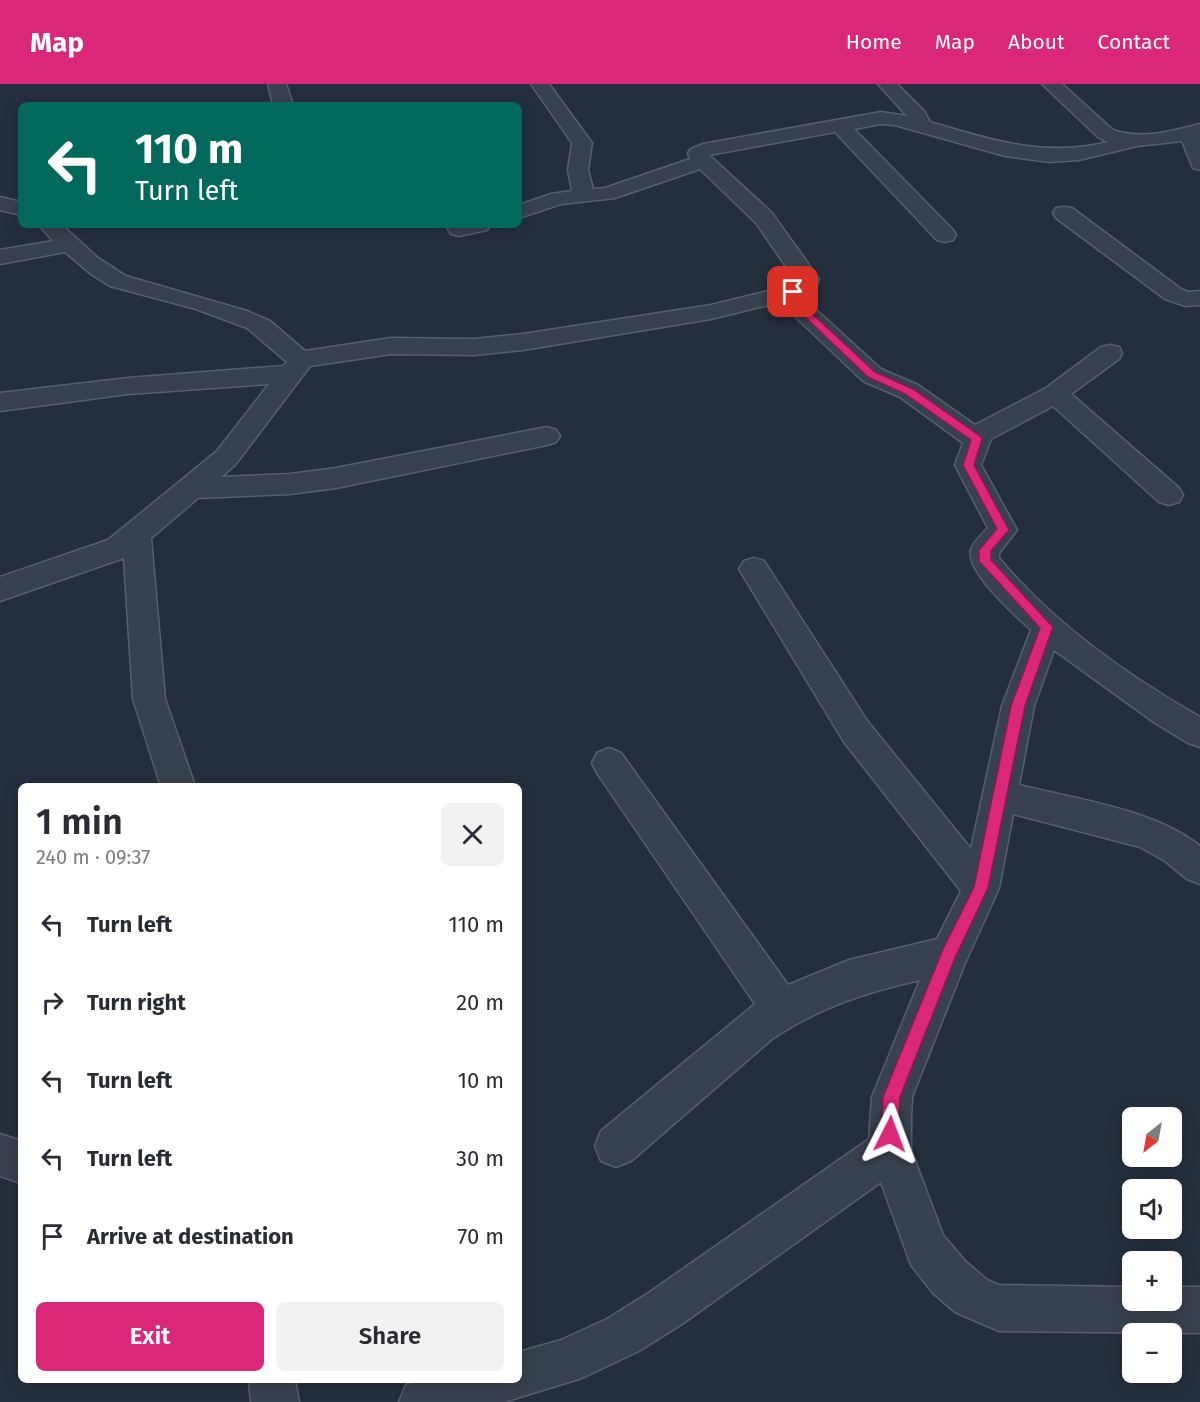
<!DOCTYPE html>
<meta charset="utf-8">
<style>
:root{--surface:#fff;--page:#f2f2f3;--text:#2b2b33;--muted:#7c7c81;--accent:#db2777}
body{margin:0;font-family:"Fira Sans",sans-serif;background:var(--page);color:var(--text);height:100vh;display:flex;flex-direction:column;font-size:22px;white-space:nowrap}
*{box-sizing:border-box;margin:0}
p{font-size:20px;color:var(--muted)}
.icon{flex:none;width:33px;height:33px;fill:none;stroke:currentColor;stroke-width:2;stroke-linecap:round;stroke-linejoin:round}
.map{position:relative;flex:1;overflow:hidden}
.panel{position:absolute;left:18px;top:699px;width:504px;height:600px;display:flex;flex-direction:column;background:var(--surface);border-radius:9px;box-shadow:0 3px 15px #0003}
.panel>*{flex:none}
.hud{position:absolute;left:18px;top:18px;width:504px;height:126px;border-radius:9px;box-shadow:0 3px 15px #0003;background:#00695c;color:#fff;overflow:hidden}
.needle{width:39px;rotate:211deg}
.tools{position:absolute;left:1122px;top:1023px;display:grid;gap:12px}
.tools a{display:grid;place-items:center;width:60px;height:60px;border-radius:9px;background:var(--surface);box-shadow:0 3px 15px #0003;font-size:30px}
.pin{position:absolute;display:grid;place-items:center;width:51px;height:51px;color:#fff;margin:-26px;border-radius:12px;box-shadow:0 3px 9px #0006}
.me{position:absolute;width:66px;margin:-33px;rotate:3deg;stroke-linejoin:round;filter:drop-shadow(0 0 4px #0008)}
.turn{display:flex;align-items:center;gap:21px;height:126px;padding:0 18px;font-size:27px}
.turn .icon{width:78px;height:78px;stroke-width:2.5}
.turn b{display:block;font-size:42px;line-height:51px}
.round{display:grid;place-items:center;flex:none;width:63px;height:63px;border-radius:9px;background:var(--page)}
.summary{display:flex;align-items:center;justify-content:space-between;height:102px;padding:0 18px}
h1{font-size:36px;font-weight:600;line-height:45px}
.cta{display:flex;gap:12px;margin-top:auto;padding:12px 18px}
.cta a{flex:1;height:69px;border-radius:9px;background:var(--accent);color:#fff;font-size:24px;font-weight:600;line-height:69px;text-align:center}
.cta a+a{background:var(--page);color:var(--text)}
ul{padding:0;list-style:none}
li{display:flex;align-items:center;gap:18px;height:78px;padding:0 18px}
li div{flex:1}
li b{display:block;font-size:22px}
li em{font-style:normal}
header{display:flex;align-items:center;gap:36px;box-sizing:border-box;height:84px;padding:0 30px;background:var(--accent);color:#fff}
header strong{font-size:28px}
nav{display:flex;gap:33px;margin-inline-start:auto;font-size:21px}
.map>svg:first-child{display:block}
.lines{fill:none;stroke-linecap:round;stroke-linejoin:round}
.minor-casing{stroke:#565f6c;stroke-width:3}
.minor{fill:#38414e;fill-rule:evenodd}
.route{fill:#db2777;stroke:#8e194d;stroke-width:1.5}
</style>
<header>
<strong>Map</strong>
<nav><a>Home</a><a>Map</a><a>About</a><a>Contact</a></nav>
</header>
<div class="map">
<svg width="1200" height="1318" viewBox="0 0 1200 1318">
<rect width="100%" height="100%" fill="#242f3e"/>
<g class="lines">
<g class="minor-casing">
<g id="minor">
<polygon points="268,0 286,0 293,21 273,21"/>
<path d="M531 0H549L592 59 588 86 593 105 605 104 690 75 688 69 691 65 703 60 881 28 907 32 878 0H897L924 27 930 38C990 56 1046 74 1108 58L1099 54 1042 0H1062L1113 46C1141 56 1172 47 1200 40V86L1193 84 1182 57 1137 62 1079 76 1049 78 1005 72 895 41 881 40 854 45 953 146 956 151 953 156 945 158 937 156 835 48 709 71 772 129 819 195 815 205 802 213 881 285 918 301 975 341 1046 304 1101 263 1110 261 1119 263 1122 269 1119 275 1071 310 1179 404 1183 411 1179 418 1169 421 1159 418 1053 322 991 355 981 381 1017 446 999 469V474C1052 538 1128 592 1200 633V663L1188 659 1155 639 1054 566 1034 622 1019 701C1076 715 1153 725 1200 762V800L1187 795 1165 777 1140 763 1013 730 999 804 965 879 912 1013 911 1033V1066L943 1151 965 1177 987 1196 999 1201 1132 1203V1216H1172V1203H1200V1249L999 1247 955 1228 933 1209 911 1181 881 1098 682 1240 639 1267 582 1294 504 1318H399L406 1301 419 1296H519V1268L561 1256 607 1235 650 1208 869 1055 872 1013 920 896C866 908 818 924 772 955L631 1077 616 1083 601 1077 595 1062 601 1047 755 920 597 689 592 679 597 669 609 664 621 669 788 901 849 876 937 855 961 807 844 658 744 493 739 485 744 477 754 474 764 477 868 638 971 765 1002 622 1031 546C1016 532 965 487 971 466 973 458 982 450 988 444L955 381 963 359 900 313 863 297 780 218 711 235 523 266 474 271 391 270 310 282 235 381 221 393 290 390 336 384 547 343 556 346 560 352 556 358 547 361 336 404 290 410 198 414 151 454 165 615 195 702H161L133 615 124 474 0 517V493L108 456 217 367 269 300 128 310 0 327V309L128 294 283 282 287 278 247 244 196 225 110 202 91 190 65 168 0 180V166L53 157 39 141H62L98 174 126 192 247 227 270 237 305 267 391 254 474 255 523 250 711 221 785 203 796 197 756 139 700 85 615 114 561 120 519 134V121L551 110 572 107 568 86 572 59Z"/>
<polygon points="0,113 21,118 21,131 0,126"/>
<polygon points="1064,123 1072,124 1181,205 1188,208 1200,207 1200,221 1185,222 1165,215 1056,134 1053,129 1056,124"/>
<polygon points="451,141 490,141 487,146 459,152 451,150 448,145"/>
<polygon points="0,1050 21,1057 21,1099 0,1092"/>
<polygon points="249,1296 295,1296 299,1318 251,1318"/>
</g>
</g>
<use href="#minor" class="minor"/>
</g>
<polygon class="route" points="793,205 798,208 792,211 875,288 913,305 980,352 982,355 974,381 1009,446 991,467 991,476 1053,543 1025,622 988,804 955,874 900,1013 898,1050 896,1056 890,1058 884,1056 881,1050 883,1013 943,865 974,803 1011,622 1040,544 979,477 979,466 997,445 963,381 971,356 905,310 868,293 781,210"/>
</svg>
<div class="tools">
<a><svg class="needle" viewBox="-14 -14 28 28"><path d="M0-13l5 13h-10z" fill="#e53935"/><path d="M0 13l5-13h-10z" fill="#7c7c81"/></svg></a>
<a><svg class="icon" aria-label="sound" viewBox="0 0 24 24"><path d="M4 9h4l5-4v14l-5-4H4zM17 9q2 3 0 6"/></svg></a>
<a>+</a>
<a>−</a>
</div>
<div class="pin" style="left:793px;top:208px;background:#d93025"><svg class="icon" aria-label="arrive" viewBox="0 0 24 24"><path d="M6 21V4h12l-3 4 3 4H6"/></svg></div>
<svg class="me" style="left:890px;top:1050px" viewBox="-20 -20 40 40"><path d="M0-17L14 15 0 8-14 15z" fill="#db2777" stroke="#fff" stroke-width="4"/></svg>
<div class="hud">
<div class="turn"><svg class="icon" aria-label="left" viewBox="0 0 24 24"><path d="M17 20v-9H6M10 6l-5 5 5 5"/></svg><div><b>110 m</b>Turn left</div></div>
</div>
<section class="panel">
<div class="summary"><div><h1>1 min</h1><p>240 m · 09:37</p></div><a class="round"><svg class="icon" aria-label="close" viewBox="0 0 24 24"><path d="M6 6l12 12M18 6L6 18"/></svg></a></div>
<ul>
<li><svg class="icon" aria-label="left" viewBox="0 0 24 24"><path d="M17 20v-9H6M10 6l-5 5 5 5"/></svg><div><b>Turn left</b></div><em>110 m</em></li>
<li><svg class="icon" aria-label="right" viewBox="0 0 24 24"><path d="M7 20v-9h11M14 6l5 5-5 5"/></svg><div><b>Turn right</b></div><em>20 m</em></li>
<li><svg class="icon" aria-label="left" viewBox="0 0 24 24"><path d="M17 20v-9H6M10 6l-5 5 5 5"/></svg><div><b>Turn left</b></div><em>10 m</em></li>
<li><svg class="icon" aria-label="left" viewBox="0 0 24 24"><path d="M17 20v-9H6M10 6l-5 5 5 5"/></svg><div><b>Turn left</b></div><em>30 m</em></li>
<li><svg class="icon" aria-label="arrive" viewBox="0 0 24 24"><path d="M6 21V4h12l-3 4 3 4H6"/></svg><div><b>Arrive at destination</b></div><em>70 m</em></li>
</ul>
<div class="cta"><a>Exit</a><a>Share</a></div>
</section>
</div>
